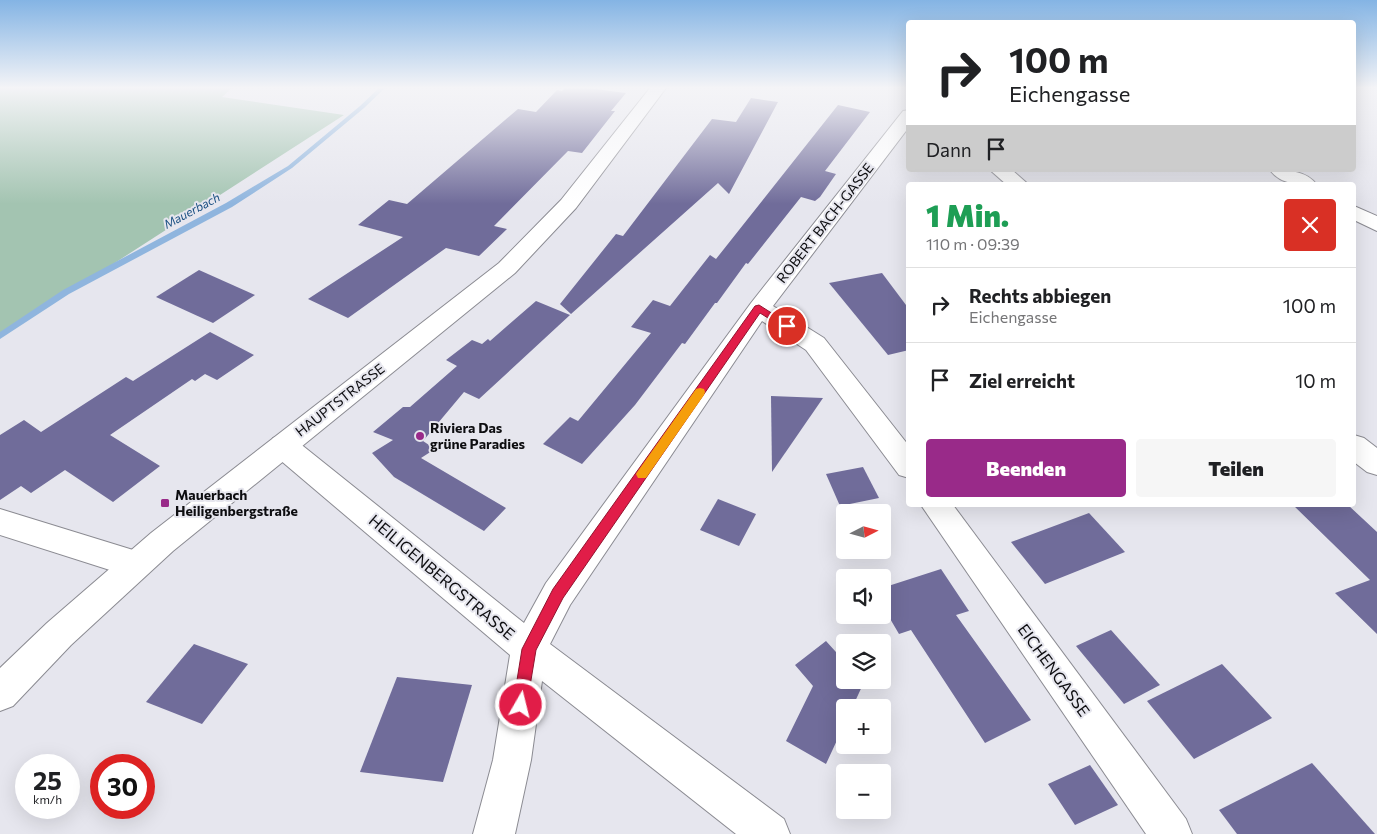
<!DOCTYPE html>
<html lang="de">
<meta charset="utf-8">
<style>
:root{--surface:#fff;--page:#f6f6f6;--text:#202124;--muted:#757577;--line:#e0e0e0;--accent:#992a89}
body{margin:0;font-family:Commissioner,sans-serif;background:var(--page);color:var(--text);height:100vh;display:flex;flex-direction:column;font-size:19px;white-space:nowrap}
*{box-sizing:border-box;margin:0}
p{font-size:16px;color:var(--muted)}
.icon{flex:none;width:28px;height:28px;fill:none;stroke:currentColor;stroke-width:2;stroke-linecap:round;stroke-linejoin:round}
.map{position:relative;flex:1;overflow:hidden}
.drawer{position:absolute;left:906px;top:182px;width:450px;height:325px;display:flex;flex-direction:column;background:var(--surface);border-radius:5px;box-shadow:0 5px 20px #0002}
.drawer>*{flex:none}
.banner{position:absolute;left:906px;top:20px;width:450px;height:152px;border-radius:5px;box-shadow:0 5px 20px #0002;background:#fff;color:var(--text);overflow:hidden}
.needle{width:32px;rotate:84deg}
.fabs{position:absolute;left:836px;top:504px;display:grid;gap:10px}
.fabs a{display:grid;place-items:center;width:55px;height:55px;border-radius:5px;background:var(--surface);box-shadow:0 5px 20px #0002;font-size:25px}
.speed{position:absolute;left:15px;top:754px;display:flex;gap:10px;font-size:25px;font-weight:700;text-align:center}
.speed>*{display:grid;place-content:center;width:65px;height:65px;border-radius:50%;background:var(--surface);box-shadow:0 5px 20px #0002;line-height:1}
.speed small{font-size:12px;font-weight:400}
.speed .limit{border:8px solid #d22;background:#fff;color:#111}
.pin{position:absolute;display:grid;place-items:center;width:42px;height:42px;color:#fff;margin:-21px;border:2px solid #fff;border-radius:50%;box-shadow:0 1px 5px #0007}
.me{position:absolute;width:55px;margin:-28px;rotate:8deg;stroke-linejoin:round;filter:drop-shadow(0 0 4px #0008)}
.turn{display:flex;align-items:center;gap:18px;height:105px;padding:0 20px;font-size:22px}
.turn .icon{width:65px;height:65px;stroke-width:2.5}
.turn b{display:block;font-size:35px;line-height:42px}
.then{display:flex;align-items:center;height:48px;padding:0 20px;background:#0003;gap:10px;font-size:19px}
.round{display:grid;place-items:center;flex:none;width:52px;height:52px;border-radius:5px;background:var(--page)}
.overview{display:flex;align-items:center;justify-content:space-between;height:85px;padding:0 20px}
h1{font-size:30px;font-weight:800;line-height:38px;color:#1e9e55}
.action{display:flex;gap:10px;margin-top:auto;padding:10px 20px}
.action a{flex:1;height:58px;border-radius:5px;background:var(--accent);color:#fff;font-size:20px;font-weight:800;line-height:58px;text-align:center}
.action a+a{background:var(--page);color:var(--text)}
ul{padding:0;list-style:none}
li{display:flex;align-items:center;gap:15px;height:75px;padding:0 20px;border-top:1px solid var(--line)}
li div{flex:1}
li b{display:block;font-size:19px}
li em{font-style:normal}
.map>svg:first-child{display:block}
.green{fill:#a3c4b1}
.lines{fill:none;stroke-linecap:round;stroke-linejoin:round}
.stream{fill:#8fb5de;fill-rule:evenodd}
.building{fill:#706c9a}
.minor-casing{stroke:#8b8b92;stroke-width:2}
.major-casing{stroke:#8b8b92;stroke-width:2}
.minor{fill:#fff;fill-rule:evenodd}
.major{fill:#fff;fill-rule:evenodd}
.route{fill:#e11d48;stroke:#92132f}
.slow{fill:#f59e0b}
.poi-dot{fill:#992a89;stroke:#e6e6ee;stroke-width:2}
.labels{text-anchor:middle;stroke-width:4;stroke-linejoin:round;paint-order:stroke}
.far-water-label{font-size:12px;font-style:italic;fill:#194f82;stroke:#e6e6ee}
.street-label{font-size:14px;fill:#0d0d10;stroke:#e6e6ee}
.poi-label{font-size:14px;font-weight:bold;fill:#0d0d10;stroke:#e6e6ee;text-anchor:start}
.near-street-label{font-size:16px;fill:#0d0d10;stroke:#e6e6ee}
</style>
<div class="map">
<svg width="1377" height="834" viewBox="0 0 1377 834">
<rect width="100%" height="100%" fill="#e6e6ee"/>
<polygon class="green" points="0,88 232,88 222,97 344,115 0,337"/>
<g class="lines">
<polygon class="stream" points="379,88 385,88 364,108 292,168 232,207 69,294 0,339 0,332 63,290 226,203 288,166 360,106"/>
</g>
<g class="building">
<polygon points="565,88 587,88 626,93 611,111 615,111 582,153 568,151 494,226 507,229 479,256 446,248 348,318 308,299 403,237 358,225 389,200 407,204 518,109 536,112 557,90 562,91"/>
<polygon points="751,98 778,102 729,194 718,183 571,314 560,304 616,234 623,236 712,119 736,122"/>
<polygon points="838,105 870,112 825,171 836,174 820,197 815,201 801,197 748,264 746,263 717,303 715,303 685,344 682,343 635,405 582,464 543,444 570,417 578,421 651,333 631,327 653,300 670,306 710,255 716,259"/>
<polygon points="199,270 255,295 213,323 156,297"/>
<polygon points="882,273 909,309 909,350 888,355 829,283"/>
<polygon points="536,301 570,315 479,399 464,392 423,441 435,449 421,458 506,508 484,531 394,477 372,453 393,440 373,432 403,407 410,407 457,366 446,360 472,340 482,344 488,339 490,341"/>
<polygon points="210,332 254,355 217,380 205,374 195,381 192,379 110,435 160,466 113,502 65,470 31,493 21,486 0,500 0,435 24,420 41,432 126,377 133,381"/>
<polygon points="771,396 823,398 772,472"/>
<polygon points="863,467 879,498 840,506 826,474"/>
<polygon points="718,499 756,514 739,546 700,530"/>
<polygon points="1293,505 1348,505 1377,532 1377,634 1335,593 1370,580"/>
<polygon points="1089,513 1125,552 1045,584 1011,542"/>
<polygon points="941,569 969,611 956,615 1031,720 985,743 911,630 899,634 882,605 882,588"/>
<polygon points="1111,630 1160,685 1124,704 1076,646"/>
<polygon points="826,641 845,662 845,680 865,680 852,708 845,708 845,723 826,764 786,741 813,686 795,665"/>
<polygon points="194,644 248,664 202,724 146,702"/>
<polygon points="1222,664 1272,718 1194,759 1147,701"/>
<polygon points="397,677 472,685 443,782 360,772"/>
<polygon points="1312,763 1375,834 1237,834 1219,810"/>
<polygon points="1090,765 1118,805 1075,825 1048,784"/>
</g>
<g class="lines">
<g class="minor-casing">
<g id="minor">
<polygon points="909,110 909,127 773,306 824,338 909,446 909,478 899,475 806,350 762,321 570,605 550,644 784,819 790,834 736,834 542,681 531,760 515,834 473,834 493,760 510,655 273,454 269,446 273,438 283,435 293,438 524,623 546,583 751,303 903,111"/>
<polygon points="990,170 1012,170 1029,185 1007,185"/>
<path d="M1270 170C1287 170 1306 170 1317 185 1300 185 1281 185 1270 170Z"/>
<polygon points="1354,206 1377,216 1377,231 1354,220"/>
<polygon points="1354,435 1364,438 1377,448 1377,475 1367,472 1354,462"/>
<polygon points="921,505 953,505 1186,819 1192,834 1146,834"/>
<polygon points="0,509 146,554 151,564 146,574 135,578 0,535"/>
</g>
</g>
<g class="major-casing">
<polygon id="major" points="650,88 666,88 576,208 515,273 173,551 71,645 13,706 0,711 0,668 47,623 151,533 499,263 561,200"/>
</g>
<use href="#minor" class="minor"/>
<use href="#major" class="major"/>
</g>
<linearGradient id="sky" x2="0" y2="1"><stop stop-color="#84b4e4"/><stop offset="0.43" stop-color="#f4f4f7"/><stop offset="1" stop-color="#f4f4f7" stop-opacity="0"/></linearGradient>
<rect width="1377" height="204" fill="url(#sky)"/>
<polygon class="route" points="759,305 792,326 791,328 784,328 760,313 563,598 536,650 526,710 521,712 515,710 513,705 522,649 553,589 755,306"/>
<polygon class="slow" points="700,388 704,389 705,392 704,395 646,478 638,478 636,474 638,471 696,389"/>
<g class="poi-dot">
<circle cx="420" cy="436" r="5"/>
<rect x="160" y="498" width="10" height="10" rx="2.5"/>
</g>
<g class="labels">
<g class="far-water-label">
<text transform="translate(192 211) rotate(-28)" y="4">Mauerbach</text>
</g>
<g class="street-label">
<text transform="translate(825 223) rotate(-52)" y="5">ROBERT BACH-GASSE</text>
<text transform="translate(340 400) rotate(-38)" y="5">HAUPTSTRASSE</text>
</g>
<g class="poi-label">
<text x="430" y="433">Riviera Das<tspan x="430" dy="16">grüne Paradies</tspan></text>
<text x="175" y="500">Mauerbach<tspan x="175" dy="16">Heiligenbergstraße</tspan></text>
</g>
<g class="near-street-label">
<text transform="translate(442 577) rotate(40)" y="6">HEILIGENBERGSTRASSE</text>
<text transform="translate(1054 670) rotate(54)" y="6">EICHENGASSE</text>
</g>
</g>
</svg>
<div class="fabs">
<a><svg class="needle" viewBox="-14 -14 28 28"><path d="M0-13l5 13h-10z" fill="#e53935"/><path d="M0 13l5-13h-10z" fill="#757577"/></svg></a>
<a><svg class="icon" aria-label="sound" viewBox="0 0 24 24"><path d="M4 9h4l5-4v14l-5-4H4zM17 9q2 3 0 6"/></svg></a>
<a><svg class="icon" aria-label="layers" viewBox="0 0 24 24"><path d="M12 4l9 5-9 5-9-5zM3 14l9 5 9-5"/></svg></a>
<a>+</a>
<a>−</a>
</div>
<div class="speed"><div>25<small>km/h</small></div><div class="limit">30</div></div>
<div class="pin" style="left:787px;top:326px;background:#d93025"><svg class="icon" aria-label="arrive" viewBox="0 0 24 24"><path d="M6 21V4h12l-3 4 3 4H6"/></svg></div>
<svg class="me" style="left:521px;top:705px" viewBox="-20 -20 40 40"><circle r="17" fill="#e11d48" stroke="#fff" stroke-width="3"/><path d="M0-11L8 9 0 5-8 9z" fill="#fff"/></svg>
<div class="banner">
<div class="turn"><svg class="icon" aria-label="right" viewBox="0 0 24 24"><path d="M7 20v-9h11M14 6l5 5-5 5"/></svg><div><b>100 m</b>Eichengasse</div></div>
<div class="then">Dann<svg class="icon" aria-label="arrive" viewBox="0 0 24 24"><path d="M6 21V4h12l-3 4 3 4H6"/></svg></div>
</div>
<section class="drawer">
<div class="overview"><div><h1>1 Min.</h1><p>110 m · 09:39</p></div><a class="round" style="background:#d93025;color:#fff"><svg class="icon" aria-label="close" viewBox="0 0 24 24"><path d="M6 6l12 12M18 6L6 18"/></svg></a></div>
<ul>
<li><svg class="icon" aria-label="right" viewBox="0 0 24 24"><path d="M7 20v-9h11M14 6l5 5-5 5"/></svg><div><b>Rechts abbiegen</b><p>Eichengasse</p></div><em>100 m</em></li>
<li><svg class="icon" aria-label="arrive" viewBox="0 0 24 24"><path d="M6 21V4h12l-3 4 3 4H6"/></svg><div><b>Ziel erreicht</b></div><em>10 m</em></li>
</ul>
<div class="action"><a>Beenden</a><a>Teilen</a></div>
</section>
</div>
